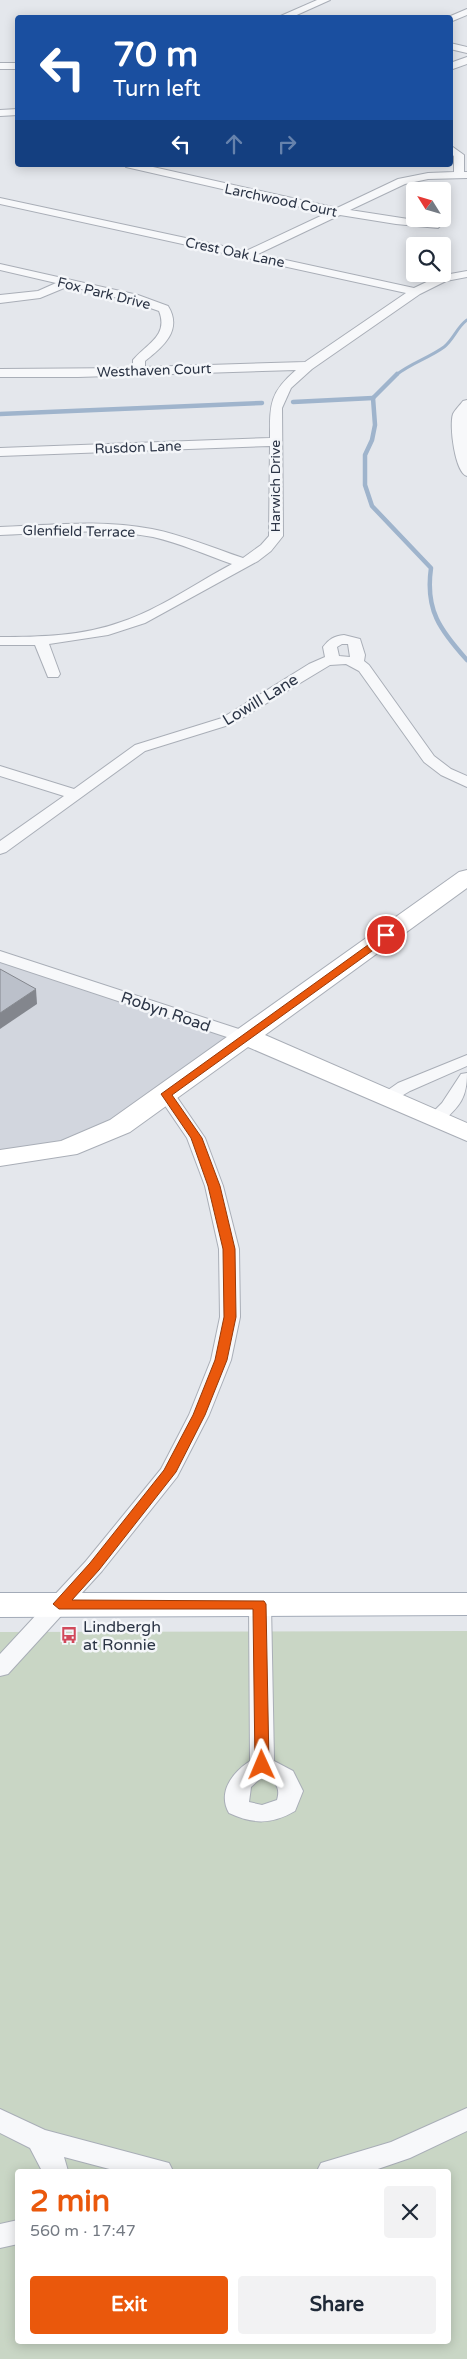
<!DOCTYPE html>
<meta charset="utf-8">
<style>
:root{--surface:#fff;--page:#f2f2f3;--text:#1f2937;--muted:#747a83;--accent:#ea580c}
body{margin:0;font-family:"Varela Round",sans-serif;background:var(--page);color:var(--text);height:100vh;display:flex;flex-direction:column;font-size:19px;white-space:nowrap}
*{box-sizing:border-box;margin:0}
p{font-size:16px;color:var(--muted)}
.icon{flex:none;width:28px;height:28px;fill:none;stroke:currentColor;stroke-width:2;stroke-linecap:round;stroke-linejoin:round}
.map{position:relative;flex:1;overflow:hidden}
.details{position:absolute;left:15px;top:2169px;width:436px;height:175px;display:flex;flex-direction:column;background:var(--surface);border-radius:5px;box-shadow:0 2px 12px #0003}
.details>*{flex:none}
.banner{position:absolute;left:15px;top:15px;width:438px;height:152px;border-radius:5px;box-shadow:0 2px 12px #0003;background:#1a4fa0;color:#fff;overflow:hidden}
.needle{width:32px;rotate:307deg}
.fabs{position:absolute;left:406px;top:182px;display:grid;gap:10px}
.fabs a{display:grid;place-items:center;width:45px;height:45px;border-radius:5px;background:var(--surface);box-shadow:0 2px 12px #0003;font-size:25px}
.pin{position:absolute;display:grid;place-items:center;width:42px;height:42px;color:#fff;margin:-21px;border:2px solid #fff;border-radius:50%;box-shadow:0 1px 5px #0007}
.me{position:absolute;width:55px;margin:-28px;rotate:359deg;stroke-linejoin:round;filter:drop-shadow(0 0 4px #0008)}
.turn{display:flex;align-items:center;gap:18px;height:105px;padding:0 15px;font-size:22px}
.turn .icon{width:65px;height:65px;stroke-width:2.5}
.turn b{display:block;font-size:35px;line-height:42px}
.lanes{display:flex;align-items:center;height:48px;padding:0 15px;background:#0003;justify-content:center;gap:25px;direction:ltr}
.lanes .off{opacity:.35}
.round{display:grid;place-items:center;flex:none;width:52px;height:52px;border-radius:5px;background:var(--page)}
.headline{display:flex;align-items:center;justify-content:space-between;height:85px;padding:0 15px}
h1{font-size:30px;font-weight:700;line-height:38px;color:var(--accent)}
.action{display:flex;gap:10px;margin-top:auto;padding:10px 15px}
.action a{flex:1;height:58px;border-radius:5px;background:var(--accent);color:#fff;font-size:20px;font-weight:700;line-height:58px;text-align:center}
.action a+a{background:var(--page);color:var(--text)}
.map>svg:first-child{display:block}
.built{fill:#d2d6de}
.green{fill:#c9d6c5;fill-rule:evenodd}
.lines{fill:none;stroke-linecap:round;stroke-linejoin:round}
.stream-far1{stroke:#9fb4cc;stroke-width:3}
.stream{stroke:#9fb4cc;stroke-width:4.5}
.street-casing{stroke:#a9aeb7;stroke-width:2}
.secondary-casing{stroke:#a9aeb7;stroke-width:2}
.primary-casing{stroke:#a3abb8;stroke-width:2}
.street{fill:#f7f8fa;fill-rule:evenodd}
.secondary{fill:#fff;fill-rule:evenodd}
.primary{fill:#fff;fill-rule:evenodd}
.shaded-wall{fill:#83868d}
.building{fill:#bbc0ca;stroke:#83868d}
.route{fill:#ea580c;stroke:#983908}
.labels{text-anchor:middle;stroke-width:5;stroke-linejoin:round;paint-order:stroke}
.far-street-label{font-size:14px;fill:#2b3445;stroke:#f4f6f9}
.street-label{font-size:16px;fill:#2b3445;stroke:#f4f6f9}
.poi-label{font-size:16px;fill:#2b3445;stroke:#f4f6f9;text-anchor:start}
</style>
<div class="map">
<svg width="467" height="2359" viewBox="0 0 467 2359">
<rect width="100%" height="100%" fill="#e4e7ec"/>
<polygon class="built" points="0,958 245,1037 117,1122 64,1144 0,1155"/>
<path class="green" d="M467 1631V2359H0V1632ZM18 2171H449V2341H18Z"/>
<g class="lines">
<path class="stream-far1" d="M396 375C411 363 429 358 444 347 454 339 457 327 467 320"/>
<g class="stream">
<path d="M373 398 375 425 372 440 365 455V485L372 506 431 568C425 610 440 630 467 660"/>
<polyline points="373,398 397,374"/>
<polyline points="293,402 373,398"/>
<polyline points="0,414 262,403"/>
</g>
<g class="street-casing">
<g id="street">
<polygon points="317,0 330,0 290,18 276,18"/>
<polygon points="467,9 467,15 450,22 450,18 446,18"/>
<polygon points="450,43 467,47 467,53 450,49"/>
<polygon points="467,57 467,64 450,70 450,63"/>
<rect x="0" y="63" width="18" height="6"/>
<polygon points="18,109 18,115 0,116 0,110"/>
<path d="M450 145 464 155V172H467V178L428 179 405 184 350 210 434 223 440 226 438 228 396 224 340 215 258 254 414 288 439 276 467 271V277L446 281 420 294 312 369 291 388 282 408 283 536 271 551 258 561 145 623 108 635 49 644 60 674 58 677H48L35 645H0V637C40 637 83 636 121 622 160 609 196 583 232 564 206 555 180 543 153 537 103 527 50 533 0 535V527C50 525 102 519 152 529 183 535 213 548 243 558L261 545 269 536 270 446 0 456V448L270 438C270 405 269 393 296 370L78 377H0V369L133 368V360C146 344 169 336 159 311L130 301 69 286 40 298 0 303V295L38 291 56 283 0 270V264L138 295 168 306C183 330 163 347 145 361V367L305 362 406 293 0 204V198L246 251 327 213 126 167 125 165H144L337 208 398 179 428 173 454 172V156L450 153Z"/>
<path d="M467 400V476C455 473 449 425 453 414 455 410 460 405 463 401Z"/>
<path d="M344 635 360 639 365 655 364 661 369 665 434 756 451 769 467 776V787L441 775 424 762 359 671 346 664 330 665 232 724 145 751 6 852 0 854V841L64 796 0 776V766L74 789 135 745 222 718 309 664 325 657 323 647C329 639 334 636 344 635ZM342 644H348L350 657 339 656 337 647Z"/>
<polygon points="0,951 251,1033 254,1037 251,1041 239,1041 0,962"/>
<polygon points="467,1055 467,1066 410,1091 393,1101 381,1101 378,1097 398,1083"/>
<path d="M467 1073C467 1098 460 1106 441 1123H429L426 1119 442 1103 461 1074Z"/>
<polygon points="166,1089 172,1090 205,1138 223,1186 239,1249 240,1317 231,1360 209,1415 177,1477 102,1571 8,1674 0,1676 0,1654 86,1561 161,1469 189,1415 211,1360 220,1317 219,1249 205,1186 187,1138 157,1094 160,1090"/>
<path d="M260 1596 268 1598 271 1604 274 1761 293 1771 303 1791 295 1811C271 1825 253 1824 229 1813 217 1792 233 1772 250 1761L249 1604 252 1598ZM263 1776C275 1782 281 1786 277 1800L262 1805 249 1802 251 1787Z"/>
<polygon points="467,2108 467,2131 410,2158 372,2171 317,2171 321,2163 391,2142"/>
<polygon points="0,2109 45,2130 169,2163 173,2171 117,2171 64,2157 68,2171 42,2171 30,2148 0,2133"/>
<polygon points="18,2220 18,2244 0,2248 0,2224"/>
</g>
</g>
<g class="secondary-casing">
<polygon id="secondary" points="467,870 467,888 265,1035 467,1123 467,1141 248,1047 130,1132 77,1154 0,1166 0,1150 61,1141 110,1120 459,872"/>
</g>
<g class="primary-casing">
<polygon id="primary" points="0,1593 467,1593 467,1615 0,1617"/>
</g>
<use href="#street" class="street"/>
<use href="#secondary" class="secondary"/>
<use href="#primary" class="primary"/>
</g>
<polygon class="shaded-wall" points="36,989 37,1004 0,1029 0,1013"/>
<polygon class="building" points="0,969 36,989 0,1013"/>
<polygon class="route" points="386,932 391,935 390,938 172,1095 202,1138 220,1186 235,1249 236,1317 227,1360 205,1415 176,1472 99,1570 72,1600 264,1601 266,1604 269,1765 267,1768 257,1768 255,1765 253,1609 59,1609 53,1604 90,1563 164,1470 193,1415 215,1360 224,1317 223,1249 208,1186 191,1138 161,1094"/>
<defs>
<g id="bus-bare" transform="scale(1.35)"><path d="M-5-6H5V4H4V6H2V4H-2V6H-4V4H-5ZM-3.5-4V0h7V-4ZM-3.5 1.2v1.5H-2V1.2ZM2 1.2v1.5H3.5V1.2Z" fill="#d1495b" stroke="#f4f6f9" stroke-width="2.5" paint-order="stroke"/></g>
</defs>
<g fill-rule="evenodd">
<use href="#bus-bare" x="69" y="1635"/>
</g>
<g class="labels">
<g class="far-street-label">
<text transform="translate(281 200) rotate(12)" y="5">Larchwood Court</text>
<text transform="translate(235 252) rotate(12)" y="5">Crest Oak Lane</text>
<text transform="translate(104 293) rotate(14)" y="5">Fox Park Drive</text>
<text transform="translate(154 370) rotate(-2)" y="5">Westhaven Court</text>
<text transform="translate(138 447) rotate(-2)" y="5">Rusdon Lane</text>
<text transform="translate(275 486) rotate(-90)" y="5">Harwich Drive</text>
<text transform="translate(79 531) rotate(1)" y="5">Glenfield Terrace</text>
</g>
<g class="street-label">
<text transform="translate(260 699) rotate(-31)" y="6">Lowill Lane</text>
<text transform="translate(166 1011) rotate(19)" y="6">Robyn Road</text>
</g>
<g class="poi-label">
<text x="83" y="1632">Lindbergh<tspan x="83" dy="18">at Ronnie</tspan></text>
</g>
</g>
</svg>
<div class="fabs">
<a><svg class="needle" viewBox="-14 -14 28 28"><path d="M0-13l5 13h-10z" fill="#e53935"/><path d="M0 13l5-13h-10z" fill="#747a83"/></svg></a>
<a><svg class="icon" aria-label="search" viewBox="0 0 24 24"><circle cx="10" cy="10" r="6"/><path d="M15 15l6 6"/></svg></a>
</div>
<div class="pin" style="left:386px;top:935px;background:#d93025"><svg class="icon" aria-label="arrive" viewBox="0 0 24 24"><path d="M6 21V4h12l-3 4 3 4H6"/></svg></div>
<svg class="me" style="left:262px;top:1765px" viewBox="-20 -20 40 40"><path d="M0-17L14 15 0 8-14 15z" fill="#ea580c" stroke="#fff" stroke-width="4"/></svg>
<div class="banner">
<div class="turn"><svg class="icon" aria-label="left" viewBox="0 0 24 24"><path d="M17 20v-9H6M10 6l-5 5 5 5"/></svg><div><b>70 m</b>Turn left</div></div>
<div class="lanes"><svg class="icon" aria-label="left" viewBox="0 0 24 24"><path d="M17 20v-9H6M10 6l-5 5 5 5"/></svg><svg class="icon off" aria-label="ahead" viewBox="0 0 24 24"><path d="M12 20V5M6 11l6-6 6 6"/></svg><svg class="icon off" aria-label="right" viewBox="0 0 24 24"><path d="M7 20v-9h11M14 6l5 5-5 5"/></svg></div>
</div>
<section class="details">
<div class="headline"><div><h1>2 min</h1><p>560 m · 17:47</p></div><a class="round"><svg class="icon" aria-label="close" viewBox="0 0 24 24"><path d="M6 6l12 12M18 6L6 18"/></svg></a></div>
<div class="action"><a>Exit</a><a>Share</a></div>
</section>
</div>
